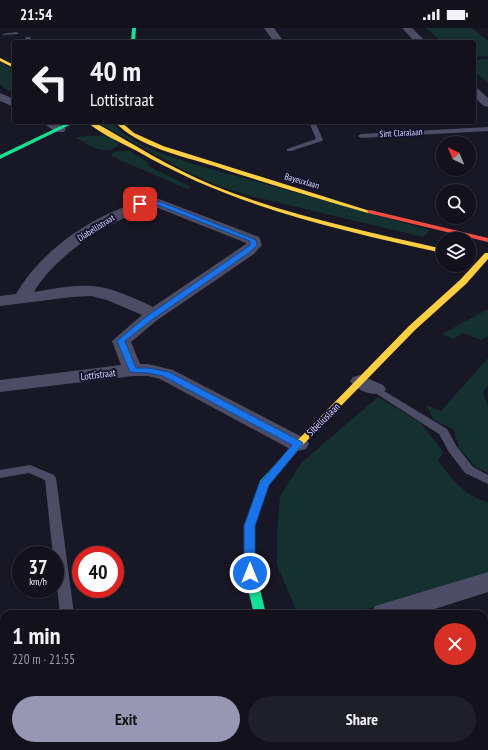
<!DOCTYPE html>
<meta charset="utf-8">
<style>
:root{--surface:#12111c;--page:#1f1f29;--text:#f1f3f6;--muted:#9c9da3;--line:#31313b;--accent:#9796b3}
body{margin:0;font-family:"PT Sans Narrow",sans-serif;background:var(--page);color:var(--text);height:100vh;display:flex;flex-direction:column;font-size:15px;white-space:nowrap}
*{box-sizing:border-box;margin:0}
p{font-size:13px;color:var(--muted)}
.icon{flex:none;width:22px;height:22px;fill:none;stroke:currentColor;stroke-width:2;stroke-linecap:round;stroke-linejoin:round}
.map{position:relative;flex:1;overflow:hidden}
.drawer{position:absolute;left:0px;top:582px;width:488px;height:140px;display:flex;flex-direction:column;background:var(--surface);border-radius:12px 12px 0 0;box-shadow:0 1px 3px #0004,0 0 0 1px var(--line)}
.drawer>*{flex:none}
.hud{position:absolute;left:12px;top:12px;width:464px;height:84px;border-radius:4px;box-shadow:0 1px 3px #0004,0 0 0 1px var(--line);background:#12111c;color:var(--text);overflow:hidden}
.needle{width:26px;rotate:316deg}
.tools{position:absolute;left:436px;top:108px;display:grid;gap:8px}
.tools a{display:grid;place-items:center;width:40px;height:40px;border-radius:50%;background:var(--surface);box-shadow:0 1px 3px #0004,0 0 0 1px var(--line);font-size:20px}
.speed{position:absolute;left:12px;top:518px;display:flex;gap:8px;font-size:20px;font-weight:700;text-align:center}
.speed>*{display:grid;place-content:center;width:52px;height:52px;border-radius:50%;background:var(--surface);box-shadow:0 1px 3px #0004,0 0 0 1px var(--line);line-height:1}
.speed small{font-size:10px;font-weight:400}
.speed .limit{border:6px solid #d22;background:#fff;color:#111}
.pin{position:absolute;display:grid;place-items:center;width:34px;height:34px;color:#fff;margin:-17px;border-radius:8px;box-shadow:0 2px 6px #0006}
.me{position:absolute;width:44px;margin:-22px;rotate:0deg;stroke-linejoin:round;filter:drop-shadow(0 0 3px #0008)}
.turn{display:flex;align-items:center;gap:14px;height:84px;padding:0 12px;font-size:18px}
.turn .icon{width:52px;height:52px;stroke-width:2.5}
.turn b{display:block;font-size:28px;line-height:34px}
.round{display:grid;place-items:center;flex:none;width:42px;height:42px;border-radius:21px;background:var(--page)}
.head{display:flex;align-items:center;justify-content:space-between;height:68px;padding:0 12px}
h1{font-size:24px;font-weight:800;line-height:30px}
.primary-button{display:flex;gap:8px;margin-top:auto;padding:8px 12px}
.primary-button a{flex:1;height:46px;border-radius:24px;background:var(--accent);color:#111;font-size:16px;font-weight:800;line-height:46px;text-align:center}
.primary-button a+a{background:var(--page);color:var(--text)}
.status{display:flex;justify-content:space-between;align-items:center;height:28px;padding:0 20px;background:var(--surface);direction:ltr}
.status svg{height:11px;fill:currentColor}
.map>svg:first-child{display:block}
.green{fill:#15312f}
.lines{fill:none;stroke-linecap:round;stroke-linejoin:round}
.lane{fill:#4c4d65;fill-rule:evenodd}
.street{fill:#4c4d65;fill-rule:evenodd}
.fast{fill:#16e098;fill-rule:evenodd}
.slow{fill:#ffcf43;fill-rule:evenodd}
.jam{fill:#f24e42;fill-rule:evenodd}
.route{fill:#1a73e8;stroke:#114b97}
.labels{text-anchor:middle;stroke-width:4;stroke-linejoin:round;paint-order:stroke}
.far-street-label{font-size:9px;fill:#dcdaff;stroke:#13112b}
.street-label{font-size:10px;fill:#dcdaff;stroke:#13112b}
</style>
<div class="status"><b>21:54</b><svg viewBox="0 0 49 12"><path d="M0 12V9h3v3zM5 12V6h3v6zM10 12V3h3v9zM15 12V0h3v12zM26 1h20v11H26zM47 4h2v5h-2z"/></svg></div>
<div class="map">
<svg width="488" height="722" viewBox="0 0 488 722">
<rect width="100%" height="100%" fill="#181725"/>
<g class="green">
<polygon points="426,0 472,0 488,13 488,28 474,29 474,14 442,14"/>
<polygon points="488,31 488,55 474,43 474,32"/>
<polygon points="0,34 14,42 14,65 4,60 0,56"/>
<path d="M111 94C131 117 165 126 193 136L430 202 423 209 247 167 214 156 185 143 100 96Z"/>
<path d="M109 107 119 116C107 130 87 116 75 109Z"/>
<polygon points="121,123 130,123 150,136 146,137 191,159 187,161 111,128 113,124"/>
<polygon points="488,281 488,308 481,312 463,305 453,311 442,306"/>
<polygon points="488,330 488,358 486,359 483,366 488,377 488,445 476,439 459,420 454,402 434,392 426,377 441,383"/>
<path d="M378 369 421 395 443 424 438 433C453 452 463 467 488 474V545L350 586H298L277 537V508L280 468 301 435Z"/>
</g>
<g class="lines">
<g class="lane">
<polygon points="17,4 19,6 4,7 2,6"/>
<polygon points="26,9 30,9 31,11 29,14 24,14"/>
<polygon points="309,94 315,94 323,112 322,113 291,123 287,123 287,121 316,111"/>
<polygon points="488,99 488,103 361,110 358,108 361,106"/>
<polygon points="376,358 447,401 457,419 473,439 488,447 488,456 465,445 449,424 439,406 372,363 371,361"/>
<polygon points="30,437 54,447 56,450 74,586 60,586 55,541 55,527 53,527 45,452 29,445 0,450 0,442"/>
</g>
<g class="street">
<polygon points="264,0 274,0 284,14 274,14"/>
<polygon points="402,0 412,0 426,14 415,14"/>
<polygon points="474,60 478,61 488,70 488,79 484,78 474,69"/>
<polygon points="0,65 14,71 14,79 0,73"/>
<polygon points="41,94 56,94 66,101 64,104 56,104"/>
<path d="M159 171 259 209 262 217 254 226 156 293 131 314 140 336H148L173 342 306 411 309 416 306 421 298 423 290 421 160 351 148 348H133L0 364V352L121 337 112 313 142 287 107 272 91 268 72 269 0 278V268L16 266C43 219 105 177 159 171ZM158 180 246 215V216L153 279C134 270 114 260 92 258 73 257 53 261 34 264 54 228 117 185 158 180Z"/>
<path d="M360 347 383 357 386 361 383 365C372 368 357 363 350 353L353 349Z"/>
<polygon points="488,544 488,564 419,586 371,586 375,578"/>
</g>
<g class="fast">
<polygon points="132,0 136,0 135,14 131,14"/>
<polygon points="69,94 76,94 0,131 0,127"/>
<polygon points="294,418 297,419 299,421 269,457 254,498 256,545 266,586 254,586 244,545 244,498 260,453 291,419"/>
<polygon points="4,670 4,682 0,683 0,671"/>
</g>
<g class="slow">
<polygon points="0,30 14,37 14,40 0,33"/>
<path d="M87 94H94C133 116 171 140 212 157 286 187 365 203 443 221V225C335 201 234 179 137 123 122 115 99 105 87 94Z"/>
<path d="M115 94H121L134 105 163 118 373 184 372 185H368C316 170 265 155 214 138 182 128 138 119 115 94Z"/>
<polygon points="485,225 488,225 488,231 466,256 415,302 297,423 291,423 289,421 291,419 409,298 460,252"/>
<polygon points="315,718 329,718 331,722 317,722"/>
</g>
<polygon class="jam" points="370,182 488,210 488,214 368,185 367,184"/>
</g>
<polygon class="route" points="149,172 161,174 256,212 257,217 250,224 153,291 125,313 136,340 148,340 169,344 302,414 303,416 269,457 255,498 255,545 254,548 250,549 245,548 244,545 244,498 259,456 292,417 163,348 148,345 130,344 117,313 147,288 245,221 250,217 250,213 158,177 149,176 140,178 137,176"/>
<g class="labels">
<g class="far-street-label">
<text transform="translate(401 105) rotate(-3)" y="3">Sint Claralaan</text>
<text transform="translate(302 153) rotate(16)" y="3">Bayeuxlaan</text>
<text transform="translate(96 200) rotate(-32)" y="3">Diabellistraat</text>
</g>
<g class="street-label">
<text transform="translate(98 346) rotate(-7)" y="4">Lottistraat</text>
<text transform="translate(323 391) rotate(-45)" y="4">Sibeliuslaan</text>
</g>
</g>
</svg>
<div class="tools">
<a><svg class="needle" viewBox="-14 -14 28 28"><path d="M0-13l5 13h-10z" fill="#e53935"/><path d="M0 13l5-13h-10z" fill="#9c9da3"/></svg></a>
<a><svg class="icon" aria-label="search" viewBox="0 0 24 24"><circle cx="10" cy="10" r="6"/><path d="M15 15l6 6"/></svg></a>
<a><svg class="icon" aria-label="layers" viewBox="0 0 24 24"><path d="M12 4l9 5-9 5-9-5zM3 14l9 5 9-5"/></svg></a>
</div>
<div class="speed"><div>37<small>km/h</small></div><div class="limit">40</div></div>
<div class="pin" style="left:140px;top:176px;background:#d93025"><svg class="icon" aria-label="arrive" viewBox="0 0 24 24"><path d="M6 21V4h12l-3 4 3 4H6"/></svg></div>
<svg class="me" style="left:250px;top:545px" viewBox="-20 -20 40 40"><circle r="17" fill="#1a73e8" stroke="#fff" stroke-width="3"/><path d="M0-11L8 9 0 5-8 9z" fill="#fff"/></svg>
<div class="hud">
<div class="turn"><svg class="icon" aria-label="left" viewBox="0 0 24 24"><path d="M17 20v-9H6M10 6l-5 5 5 5"/></svg><div><b>40 m</b>Lottistraat</div></div>
</div>
<section class="drawer">
<div class="head"><div><h1>1 min</h1><p>220 m · 21:55</p></div><a class="round" style="background:#d93025;color:#fff"><svg class="icon" aria-label="close" viewBox="0 0 24 24"><path d="M6 6l12 12M18 6L6 18"/></svg></a></div>
<div class="primary-button"><a>Exit</a><a>Share</a></div>
</section>
</div>
